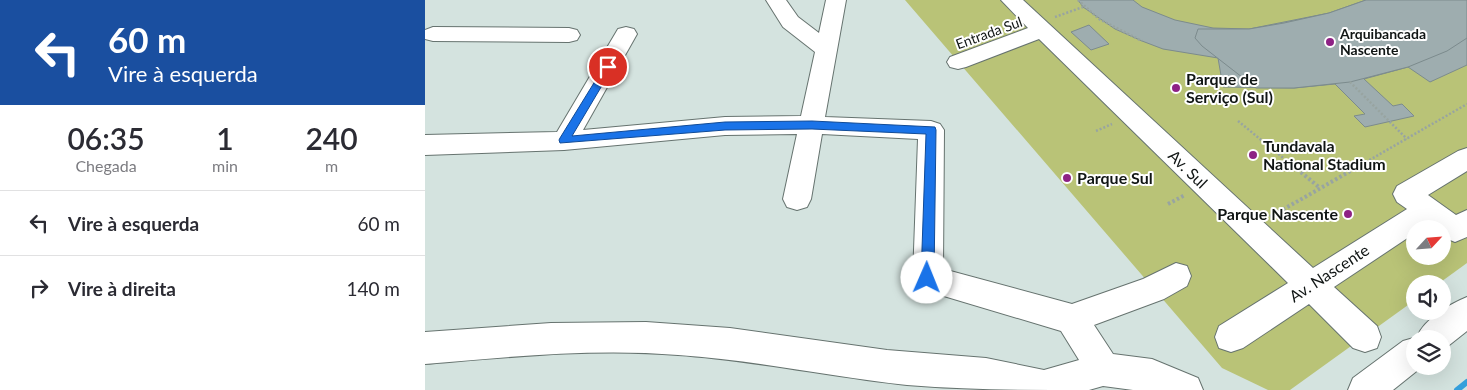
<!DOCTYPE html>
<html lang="pt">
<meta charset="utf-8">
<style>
:root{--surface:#fff;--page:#f7f7f7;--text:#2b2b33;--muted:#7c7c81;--line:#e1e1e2}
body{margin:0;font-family:Lato,sans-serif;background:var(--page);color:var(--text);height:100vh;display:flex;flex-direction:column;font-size:19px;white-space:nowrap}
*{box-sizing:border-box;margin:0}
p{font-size:16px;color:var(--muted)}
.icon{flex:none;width:28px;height:28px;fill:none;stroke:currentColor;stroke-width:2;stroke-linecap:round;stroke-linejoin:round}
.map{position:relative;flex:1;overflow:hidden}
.panel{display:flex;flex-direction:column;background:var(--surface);width:425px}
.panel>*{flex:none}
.banner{background:#1a4fa0;color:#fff;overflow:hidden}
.needle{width:32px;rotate:64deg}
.controls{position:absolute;left:981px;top:220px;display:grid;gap:10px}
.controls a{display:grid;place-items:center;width:45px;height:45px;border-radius:50%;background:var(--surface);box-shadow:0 5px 20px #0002;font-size:25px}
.pin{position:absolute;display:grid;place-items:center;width:42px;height:42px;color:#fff;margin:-21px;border:2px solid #fff;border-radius:50%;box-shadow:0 1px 5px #0007}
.me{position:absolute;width:55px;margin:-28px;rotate:1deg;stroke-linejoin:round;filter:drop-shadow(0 0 4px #0008)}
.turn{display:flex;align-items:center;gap:18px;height:105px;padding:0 25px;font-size:22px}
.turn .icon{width:65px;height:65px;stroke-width:2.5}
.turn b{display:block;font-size:35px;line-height:42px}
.eta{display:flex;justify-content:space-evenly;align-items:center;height:85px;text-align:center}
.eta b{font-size:30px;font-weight:600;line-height:35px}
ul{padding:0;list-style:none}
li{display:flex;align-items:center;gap:15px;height:65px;padding:0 25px;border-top:1px solid var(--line)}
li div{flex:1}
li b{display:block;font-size:19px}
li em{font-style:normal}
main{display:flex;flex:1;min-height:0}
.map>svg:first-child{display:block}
.green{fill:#b9c377;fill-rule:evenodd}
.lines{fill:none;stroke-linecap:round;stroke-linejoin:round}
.stream{stroke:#359fdb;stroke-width:6}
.building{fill:#9eadaf;stroke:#7c8b8d}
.minor-casing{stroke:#66736f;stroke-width:2}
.path-far1{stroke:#98a4a1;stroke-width:2.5;stroke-dasharray:2 2;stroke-linecap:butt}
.path{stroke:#98a4a1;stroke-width:4;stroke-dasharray:2.5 2.5;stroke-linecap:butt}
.minor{fill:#fff;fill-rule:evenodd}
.route{fill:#1a73e8;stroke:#114b97}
.poi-dot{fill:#8e2285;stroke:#fff;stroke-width:2}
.labels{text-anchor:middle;stroke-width:4;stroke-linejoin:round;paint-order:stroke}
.far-street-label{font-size:14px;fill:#101514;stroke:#fff}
.far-poi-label{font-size:14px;font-weight:bold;fill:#101514;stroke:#fff;text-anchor:start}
.poi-label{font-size:16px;font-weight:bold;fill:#101514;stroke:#fff;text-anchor:start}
.street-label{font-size:16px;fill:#101514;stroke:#fff}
</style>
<main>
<section class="panel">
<div class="banner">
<div class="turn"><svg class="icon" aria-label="left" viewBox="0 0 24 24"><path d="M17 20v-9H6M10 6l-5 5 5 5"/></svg><div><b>60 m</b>Vire à esquerda</div></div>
</div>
<div class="eta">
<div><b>06:35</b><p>Chegada</p></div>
<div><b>1</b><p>min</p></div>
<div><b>240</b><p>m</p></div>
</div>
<ul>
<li><svg class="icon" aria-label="left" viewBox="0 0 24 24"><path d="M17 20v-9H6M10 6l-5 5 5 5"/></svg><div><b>Vire à esquerda</b></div><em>60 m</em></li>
<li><svg class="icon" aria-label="right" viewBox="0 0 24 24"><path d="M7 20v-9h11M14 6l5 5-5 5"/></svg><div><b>Vire à direita</b></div><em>140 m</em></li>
</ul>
</section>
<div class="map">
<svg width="1042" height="390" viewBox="0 0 1042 390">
<rect width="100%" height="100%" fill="#d4e3df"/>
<path class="green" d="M480 0H1042V263L1013 284H990V300L865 390H843L797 368ZM990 229H1018V256H990Z"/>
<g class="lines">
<polyline class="stream" points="1032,390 1042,382"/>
</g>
<g class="building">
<polygon points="653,0 708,0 717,7 750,20 788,28 824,29 904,13 941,0 1042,0 1042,65 1005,82 983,67 939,79 968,106 977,104 989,116 940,127 929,116 940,114 910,84 869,88 798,87 793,58 738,49 717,41 690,29 658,7"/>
<polygon points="941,0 1042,0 1042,38 1022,51 983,67 925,82 869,88 831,88 777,46 770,38 773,29 824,29 859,23 904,13"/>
<polygon points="664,25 684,44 666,50 646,32"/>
</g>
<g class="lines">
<g class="minor-casing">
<g id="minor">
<path d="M341 0H361L373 17 394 33 401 0H421L400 117 506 121 515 124 519 130 518 269 647 304 718 279 751 263 762 266 766 276 762 286 739 299 669 325 688 354 727 359 773 378 778 390H708L678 386 664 390C603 390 543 390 482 385 406 377 330 360 253 355 169 348 84 357 0 364V332L126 323 221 322 305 328 462 350 561 358 619 370 654 360 636 331 492 288 488 278 493 139 397 134 386 199 382 207 372 210 362 207 358 199 372 134 300 135 139 150 0 155V135L132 132 193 29 201 27 209 29 212 34 158 130 300 117 376 116 390 52 358 27Z"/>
<polygon points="576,0 598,0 888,268 982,209 972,202 968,194 972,186 1033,151 1042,148 1042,171 1003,195 1031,215 1042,210 1042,237 1030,242 1018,237 1018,229 1007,229 1002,225 997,229 990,229 990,233 909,287 952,326 956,337 952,348 940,352 928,348 884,304 818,348 806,352 794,348 790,337 794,326 863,283 614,39 541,67 533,69 525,67 522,62 525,57 603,28"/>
<polygon points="8,27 144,28 152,30 155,35 152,40 144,42 8,41 0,39 0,30"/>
<path d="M1042 297V331L1018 350V339H990V366H998L968 390H923L928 378 978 341 992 337C999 319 1025 304 1042 297Z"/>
</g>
</g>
<g class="path-far1">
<polyline points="653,0 674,19 717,41"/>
<polyline points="630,17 658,7"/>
<polyline points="925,82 982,139"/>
<polyline points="813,121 873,170"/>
<polyline points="671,131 687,124"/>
<polyline points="927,170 1042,104"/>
</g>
<g class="path">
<polyline points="872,169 895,188"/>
<polyline points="743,204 760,195"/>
<polyline points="845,217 929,169"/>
</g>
<use href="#minor" class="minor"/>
</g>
<polygon class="route" points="183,64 188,67 147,136 300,122 387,121 510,127 511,130 509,278 507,282 502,284 498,282 496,278 501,134 387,129 300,130 135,143 134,140 135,138 180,65"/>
<g class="poi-dot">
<circle cx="905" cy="42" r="5"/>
<circle cx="751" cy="88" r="5"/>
<circle cx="828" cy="155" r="5"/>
<circle cx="642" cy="178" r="5"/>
<circle cx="923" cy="214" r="5"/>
</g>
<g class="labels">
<g class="far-street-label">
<text transform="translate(564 33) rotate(-20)" y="5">Entrada Sul</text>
</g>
<g class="far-poi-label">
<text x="915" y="39">Arquibancada<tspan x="915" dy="16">Nascente</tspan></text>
</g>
<g class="poi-label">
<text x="761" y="85">Parque de<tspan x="761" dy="18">Serviço (Sul)</tspan></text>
<text x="838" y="152">Tundavala<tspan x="838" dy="18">National Stadium</tspan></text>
<text x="652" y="184">Parque Sul</text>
<text x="913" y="220" text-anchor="end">Parque Nascente</text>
</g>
<g class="street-label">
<text transform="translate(763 169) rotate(44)" y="6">Av. Sul</text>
<text transform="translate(904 273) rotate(-33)" y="6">Av. Nascente</text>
</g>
</g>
</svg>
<div class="controls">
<a><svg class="needle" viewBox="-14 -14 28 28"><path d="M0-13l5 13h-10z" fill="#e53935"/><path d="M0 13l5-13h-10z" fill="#7c7c81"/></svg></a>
<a><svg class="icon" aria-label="sound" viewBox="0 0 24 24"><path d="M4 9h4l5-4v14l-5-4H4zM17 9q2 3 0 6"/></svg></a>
<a><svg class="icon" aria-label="layers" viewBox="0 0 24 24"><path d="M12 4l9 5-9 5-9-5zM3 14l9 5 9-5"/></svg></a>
</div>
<div class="pin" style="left:183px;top:67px;background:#d93025"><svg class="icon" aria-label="arrive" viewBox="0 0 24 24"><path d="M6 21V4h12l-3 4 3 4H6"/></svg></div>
<svg class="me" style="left:502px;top:278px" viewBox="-20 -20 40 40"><circle r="19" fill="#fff"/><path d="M0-13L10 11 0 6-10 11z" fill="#1a73e8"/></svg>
</div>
</main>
